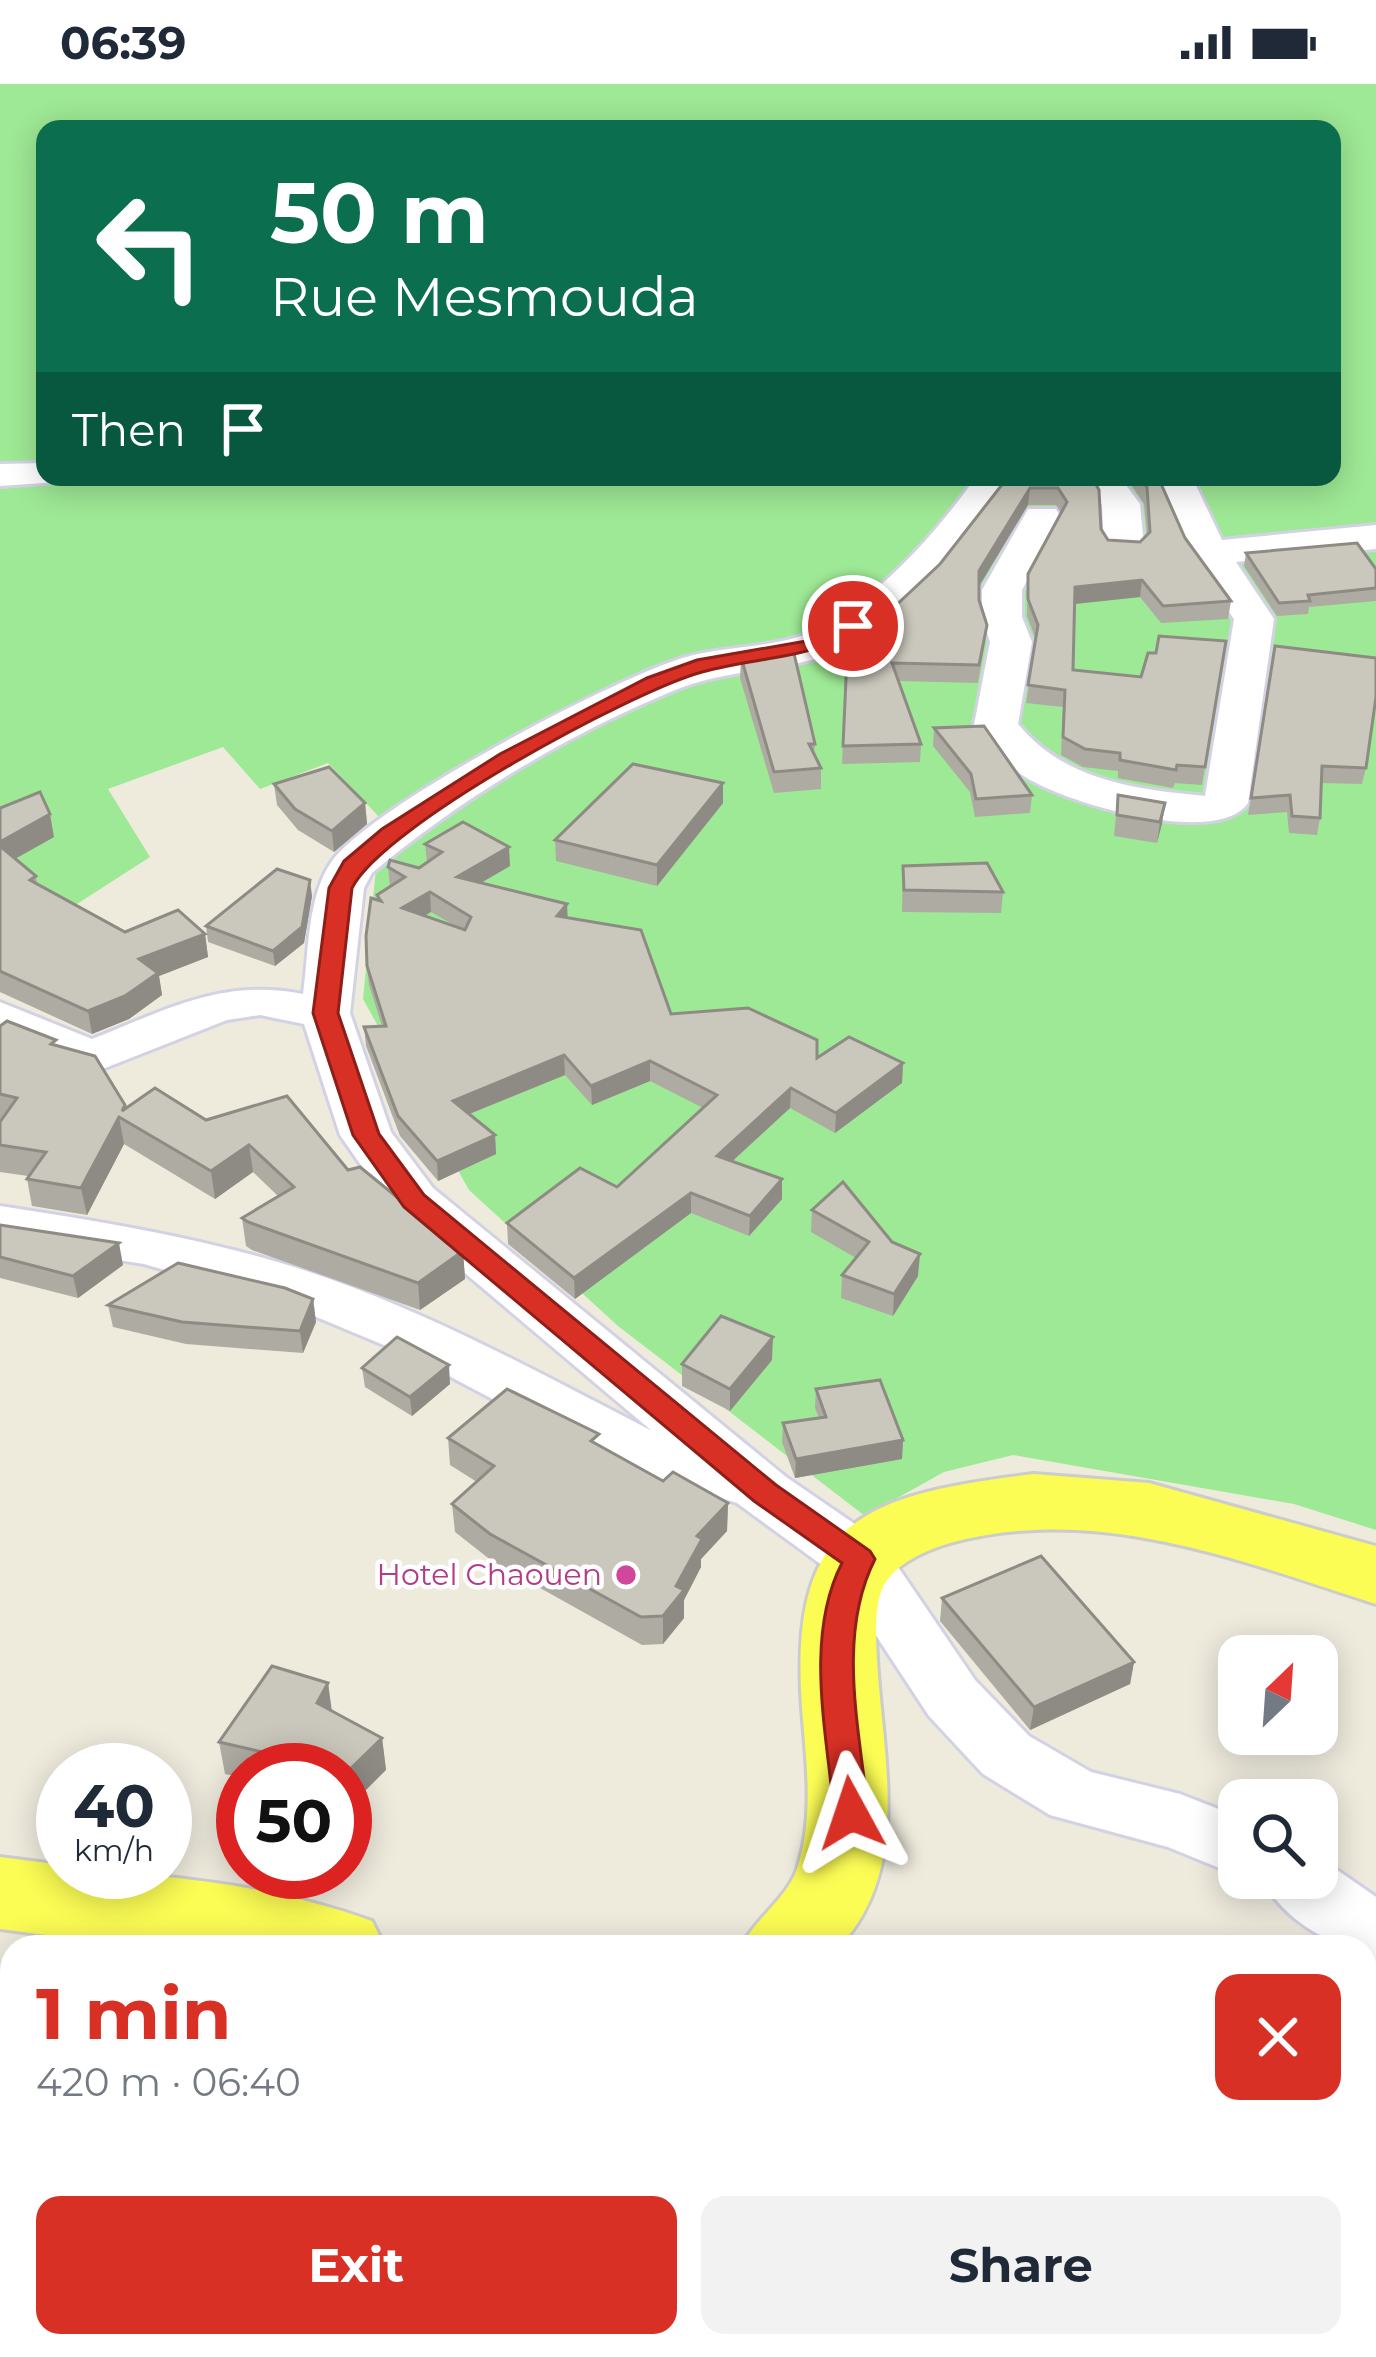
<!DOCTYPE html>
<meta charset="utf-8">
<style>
:root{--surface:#fff;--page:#f2f2f3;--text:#1f2937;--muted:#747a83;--accent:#d93025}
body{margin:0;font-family:Montserrat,sans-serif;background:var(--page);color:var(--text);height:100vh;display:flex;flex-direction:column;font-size:45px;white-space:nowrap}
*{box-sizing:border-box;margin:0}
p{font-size:39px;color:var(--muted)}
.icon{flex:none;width:66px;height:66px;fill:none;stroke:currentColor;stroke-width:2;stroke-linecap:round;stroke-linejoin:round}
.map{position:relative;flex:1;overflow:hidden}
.side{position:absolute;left:0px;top:1851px;width:1377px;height:423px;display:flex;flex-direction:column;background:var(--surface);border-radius:36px 36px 0 0;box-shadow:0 6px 30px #0003}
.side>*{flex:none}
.top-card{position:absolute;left:36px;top:36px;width:1305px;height:366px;border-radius:24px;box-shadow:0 6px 30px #0003;background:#0b6e4f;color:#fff;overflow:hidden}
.needle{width:78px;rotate:25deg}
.buttons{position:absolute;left:1218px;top:1551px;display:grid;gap:24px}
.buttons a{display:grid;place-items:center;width:120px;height:120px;border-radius:24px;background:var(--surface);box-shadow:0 6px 30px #0003;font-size:60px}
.speed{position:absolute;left:36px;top:1659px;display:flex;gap:24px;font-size:60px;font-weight:700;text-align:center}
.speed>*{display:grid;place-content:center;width:156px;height:156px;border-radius:50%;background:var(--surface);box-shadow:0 6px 30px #0003;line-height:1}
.speed small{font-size:30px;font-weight:400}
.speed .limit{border:18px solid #d22;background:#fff;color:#111}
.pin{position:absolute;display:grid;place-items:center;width:102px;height:102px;color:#fff;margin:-51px;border:6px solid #fff;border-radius:50%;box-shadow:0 3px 12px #0007}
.me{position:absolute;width:132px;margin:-66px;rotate:355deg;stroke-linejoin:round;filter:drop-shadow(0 0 9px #0008)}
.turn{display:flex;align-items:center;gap:42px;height:252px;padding:0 36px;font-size:54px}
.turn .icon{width:156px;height:156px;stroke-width:2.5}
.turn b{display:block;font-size:84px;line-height:102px}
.then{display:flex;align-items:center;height:114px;padding:0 36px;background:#0003;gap:24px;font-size:45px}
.round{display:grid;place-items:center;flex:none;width:126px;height:126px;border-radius:24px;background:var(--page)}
.summary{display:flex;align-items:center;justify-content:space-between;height:204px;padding:0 36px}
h1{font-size:72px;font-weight:700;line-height:90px;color:var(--accent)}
.primary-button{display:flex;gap:24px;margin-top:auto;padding:24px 36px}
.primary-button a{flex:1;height:138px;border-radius:24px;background:var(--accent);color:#fff;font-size:48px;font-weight:700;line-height:138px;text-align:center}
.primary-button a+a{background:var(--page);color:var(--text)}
.status{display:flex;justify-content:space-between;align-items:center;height:84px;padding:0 60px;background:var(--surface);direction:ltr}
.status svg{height:33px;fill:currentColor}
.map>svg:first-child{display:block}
.green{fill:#9ee995;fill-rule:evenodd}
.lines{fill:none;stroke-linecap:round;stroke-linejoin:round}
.minor-casing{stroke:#d3d2e5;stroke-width:6}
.major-casing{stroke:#ccc;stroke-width:6}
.minor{fill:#fff;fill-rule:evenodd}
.major{fill:#fbfc54;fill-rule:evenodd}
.wall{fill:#aeaba2;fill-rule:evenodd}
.shaded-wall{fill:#8d8b84}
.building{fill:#cac7bc;stroke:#8d8b84;stroke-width:3;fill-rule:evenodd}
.route{fill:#d93025;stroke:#8d1f18;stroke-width:3}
.hotel-dot{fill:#d1479c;stroke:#fff;stroke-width:4.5}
.labels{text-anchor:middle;stroke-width:9;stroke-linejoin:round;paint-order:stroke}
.hotel-label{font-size:30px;fill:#b23c85;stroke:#fff;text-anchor:end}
</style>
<div class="status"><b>06:39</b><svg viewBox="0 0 49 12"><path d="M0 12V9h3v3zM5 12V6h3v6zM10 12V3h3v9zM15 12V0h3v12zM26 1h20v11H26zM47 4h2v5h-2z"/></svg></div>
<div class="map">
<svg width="1376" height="2273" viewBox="0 0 1376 2273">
<rect width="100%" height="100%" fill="#eeebdd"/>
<path class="green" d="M0 0H1376V1446L1294 1420 1013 1371 944 1388 865 1432 618 1242 469 1106 363 915 381 735 328 679 260 705 223 663 108 705 150 773 32 849 0 836ZM45 45H1332V393H45Z"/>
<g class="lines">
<g class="minor-casing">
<g id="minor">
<polygon points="45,379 45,393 62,393 58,398 0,402 0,380"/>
<path d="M976 393H1014C970 457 910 540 834 569 783 588 726 585 675 606 568 650 460 715 372 789L364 804 350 929 391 1048 433 1104 786 1393 881 1458 975 1596 1029 1652 1091 1688 1180 1710 1239 1733V1792L1168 1763 1050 1731 983 1690 929 1632 837 1492 737 1419 615 1380 415 1274 290 1222 144 1180 0 1158V1122C111 1139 223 1157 330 1195 442 1235 547 1293 652 1347L395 1130 340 1051 304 940 260 931 227 936 95 988 38 972 0 953V918L92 955C166 926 222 894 303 910 309 868 307 812 332 777 373 721 616 593 686 573 732 560 787 565 828 540 886 505 937 448 976 393Z"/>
<polygon points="1081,393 1120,393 1140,420 1144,462 1138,470 1110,470 1104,462 1102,421"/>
<path d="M1154 393H1192L1222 456 1376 441V465L1236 478 1274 535 1248 719C1217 764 1067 719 1027 694 1005 681 989 662 974 641L990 558 982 533V506L1028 425H1056L1061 433 1022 506V533L1032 558 1018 640C1065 697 1135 705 1205 712L1234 535 1187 469Z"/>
<path d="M1317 1772 1376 1813V1882L1365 1878V1863C1325 1863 1279 1830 1262 1794H1317Z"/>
</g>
</g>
<g class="major-casing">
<g id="major">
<path d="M1034 1390 1149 1399 1376 1462V1520C1239 1476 1095 1419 950 1459 927 1466 895 1479 883 1503 874 1521 876 1555 877 1575 882 1671 913 1784 839 1863H741C756 1833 789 1813 798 1782 813 1735 807 1684 803 1636 786 1441 854 1411 1034 1390Z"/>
<path d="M0 1773 63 1781V1788C165 1788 275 1802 372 1837L385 1863H139L0 1845Z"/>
</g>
</g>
<use href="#minor" class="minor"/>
<use href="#major" class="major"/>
</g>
<g class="wall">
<polygon points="1008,393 1092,393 1101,445 1108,456 1140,458 1147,451 1144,420 1126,393 1158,393 1185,454 1231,517 1228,535 1161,539 1140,513 1075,520 1073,586 1141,593 1156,569 1226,557 1202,701 1175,699 1173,704 1118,694 1118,687 1083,683 1061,671 1063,623 1026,619 1036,556 1027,532 1028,490 1061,429 1056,421 1028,421 979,502 979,516 985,558 978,599 898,597 921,660 920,678 842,680 848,550 892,525 940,480"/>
<polygon points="1246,469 1376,485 1376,517 1309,523 1308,530 1277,532 1244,482"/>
<polygon points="1275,562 1366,684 1362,700 1322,699 1320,734 1317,751 1289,749 1287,728 1248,731"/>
<polygon points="741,573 815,660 814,670 821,684 821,705 774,709 740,594"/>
<polygon points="934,644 1032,711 1030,729 975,733 970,708 933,662"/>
<polygon points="723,699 723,719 657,802 556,777 555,756"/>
<polygon points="274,700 365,719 367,740 334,768 298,746 277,721"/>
<polygon points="1118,711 1165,719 1157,759 1114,752"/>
<polygon points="0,724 54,753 15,775 36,792 37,799 125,848 205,850 208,873 159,892 162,911 129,935 92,950 0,908"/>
<path d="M425 760 510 782 481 799 567 834 671 930 817 974 903 979 902 999 835 1049 790 1024 733 1077 782 1095V1115L749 1152 691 1129 575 1215 508 1160 507 1139 617 1103 703 1024 650 997 592 1021 565 991 470 1030 495 1051 496 1070 438 1097 400 1052 366 962 364 943 382 942 369 901 367 882 377 811 390 803 388 783 419 784 427 778ZM431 828 457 843 424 832Z"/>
<polygon points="903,782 1003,808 1001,829 902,828"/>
<polygon points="312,812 304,859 275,882 208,858 206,842"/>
<polygon points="0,942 58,962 126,1024 206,1036 348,1086 463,1167 465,1195 420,1226 252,1166 246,1162 242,1134 278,1112 253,1088 215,1115 124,1060 87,1131 32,1122 27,1095 28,1092 0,1088"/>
<polygon points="812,1126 892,1158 918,1192 893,1232 841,1214 842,1191 856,1174 811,1148"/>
<polygon points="0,1141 123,1181 78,1214 0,1194"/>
<polygon points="313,1215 316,1238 303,1269 186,1260 113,1243 108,1221"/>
<polygon points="772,1276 730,1327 682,1302 682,1280"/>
<polygon points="362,1284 450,1300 412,1332 365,1303"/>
<polygon points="816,1305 903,1356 902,1375 795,1394 782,1358 783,1339 819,1334 815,1324"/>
<polygon points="448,1354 599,1362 663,1397 728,1419 727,1447 701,1475 701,1483 684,1516 684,1534 663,1560 642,1561 492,1477 455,1448 452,1420 477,1398 450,1381"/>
<polygon points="942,1514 1134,1578 1130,1600 1030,1646 940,1537"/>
<polygon points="328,1599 332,1627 382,1654 386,1686 243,1686 243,1694 225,1690 219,1658"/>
</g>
<g class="shaded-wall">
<polygon points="1030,404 1028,421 978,504 979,487"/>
<polygon points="1142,496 1140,513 1074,520 1075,503"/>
<polygon points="723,699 723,719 657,802 657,781"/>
<polygon points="365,719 367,740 334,768 332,747"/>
<polygon points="1165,719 1162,740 1157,759 1160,738"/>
<polygon points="50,730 54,753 2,782 0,758"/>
<polygon points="509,763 510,782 458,812 457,793"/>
<polygon points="310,796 312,812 304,859 275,882 273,867"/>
<polygon points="430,808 431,828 403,844 402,824"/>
<polygon points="567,820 568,839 557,832"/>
<polygon points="205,850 208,873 159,892 162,911 129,935 92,950 88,927 139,875"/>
<polygon points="564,971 565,991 454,1036 453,1017"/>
<polygon points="650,977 650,997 592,1021 591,1002"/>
<polygon points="903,979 902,999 835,1049 836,1029"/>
<polygon points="791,1004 790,1024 717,1091 717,1072"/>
<polygon points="119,1033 124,1060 87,1131 81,1104"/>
<polygon points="495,1051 496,1070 438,1097 437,1077"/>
<polygon points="249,1061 253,1088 215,1115 211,1087"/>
<polygon points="782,1095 782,1115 749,1152 750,1132"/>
<polygon points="691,1109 691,1129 575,1215 574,1194"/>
<polygon points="119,1159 123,1181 78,1214 73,1192"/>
<polygon points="463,1167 465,1195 420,1226 418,1199"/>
<polygon points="920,1170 918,1192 893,1232 894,1210"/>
<polygon points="313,1215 316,1238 303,1269 300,1247"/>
<polygon points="773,1253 772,1276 730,1327 730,1305"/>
<polygon points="449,1281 450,1300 412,1332 410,1313"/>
<polygon points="903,1356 902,1375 795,1394 796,1375"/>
<polygon points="728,1419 727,1447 701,1475 701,1483 684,1516 684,1534 663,1560 663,1532 697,1452"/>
<polygon points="1134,1578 1130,1600 1030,1646 1034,1623"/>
<polygon points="328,1599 332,1631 317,1619"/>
<polygon points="382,1654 386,1686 345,1727 345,1690"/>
</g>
<g class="building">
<polygon points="1008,393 1092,393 1099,406 1101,445 1108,456 1140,458 1150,448 1147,403 1139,393 1158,393 1185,454 1231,517 1163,522 1142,496 1075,503 1073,586 1141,593 1148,569 1156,569 1159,552 1226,557 1205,683 1177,681 1176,686 1120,676 1120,669 1085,665 1063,653 1065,606 1028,601 1038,541 1028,515 1028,490 1067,418 1058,404 1030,404 979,487 979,516 987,541 979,581 892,579 921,660 843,662 848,550 892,525 940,480"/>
<polygon points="1357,459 1376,485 1376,504 1308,511 1310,517 1279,519 1246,469"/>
<polygon points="1275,562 1376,574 1376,613 1366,684 1322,682 1320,734 1292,732 1290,711 1251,714"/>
<polygon points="793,565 815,660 809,660 821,684 774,688 741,573"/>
<polygon points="984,642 1032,711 976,715 971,690 934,644"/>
<polygon points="633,680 723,699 657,781 555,756"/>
<polygon points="329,683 365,719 332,747 295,725 274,700"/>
<polygon points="40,708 50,730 0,758 0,724"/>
<polygon points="1118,711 1165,719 1160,738 1117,731"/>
<path d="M463 738 509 763 457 793 567 820 557 832 641 846 671 930 748 924 817 956V974L849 953 903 979 836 1029 791 1004 717 1072 782 1095 750 1132 691 1109 574 1194 507 1139 580 1084 617 1103 717 1011 650 977 591 1002 564 971 453 1017 495 1051 437 1077 398 1032 364 943 386 942 367 882 366 852 371 814 381 817 377 811 405 793 388 783 390 776 419 784 442 768 425 760ZM430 808 471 833 465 846 402 824Z"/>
<polygon points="0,762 36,792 30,796 125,848 178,826 205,850 139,875 158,889 125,912 88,927 0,887"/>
<polygon points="987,779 1003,808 904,806 903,782"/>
<polygon points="277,785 310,796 302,843 273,867 206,842"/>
<polygon points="7,937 56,956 51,960 95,972 125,1021 122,1027 155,1004 206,1036 287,1012 348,1086 360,1083 463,1167 418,1199 248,1138 242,1134 294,1103 249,1061 211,1087 119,1033 81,1104 27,1095 46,1068 0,1061 0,1038 17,1014 0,1010 0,942"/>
<polygon points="843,1098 892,1158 920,1170 894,1210 842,1191 869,1158 812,1126"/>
<polygon points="0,1141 119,1159 73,1192 0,1173"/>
<polygon points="178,1179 285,1204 313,1215 300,1247 182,1238 108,1221"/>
<polygon points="721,1232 773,1253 730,1305 682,1280"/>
<polygon points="397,1253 449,1281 410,1313 362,1284"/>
<polygon points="880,1296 903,1356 796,1375 783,1339 826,1333 816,1305"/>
<polygon points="507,1305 599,1350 591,1357 663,1397 673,1388 728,1419 697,1452 702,1455 676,1502 684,1506 663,1532 641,1533 490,1450 452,1420 494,1382 448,1354"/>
<polygon points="1041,1472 1134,1578 1034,1623 942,1514"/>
<polygon points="272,1582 328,1599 317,1619 382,1654 345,1690 345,1686 274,1686 280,1672 219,1658"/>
</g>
<path class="route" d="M853 535 861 537V546C810 575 757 573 702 588 630 608 384 741 352 804L338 929 379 1050 424 1111 776 1401 870 1467 875 1475C836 1552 860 1646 868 1729L863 1739H839L834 1729C827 1649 804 1553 842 1479L754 1417 404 1123 353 1051 313 929 329 804 344 777 382 745 500 670 647 594 697 576 812 556Z"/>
<circle class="hotel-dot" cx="626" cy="1491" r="12"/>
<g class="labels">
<g class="hotel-label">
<text x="602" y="1501">Hotel Chaouen</text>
</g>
</g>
</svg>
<div class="buttons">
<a><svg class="needle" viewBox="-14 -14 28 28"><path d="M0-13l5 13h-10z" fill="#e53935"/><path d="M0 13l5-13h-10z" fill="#747a83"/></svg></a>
<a><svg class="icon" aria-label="search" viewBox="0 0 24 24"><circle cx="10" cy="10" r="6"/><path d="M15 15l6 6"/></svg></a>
</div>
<div class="speed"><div>40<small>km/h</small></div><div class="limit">50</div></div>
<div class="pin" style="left:853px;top:542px;background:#d93025"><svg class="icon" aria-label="arrive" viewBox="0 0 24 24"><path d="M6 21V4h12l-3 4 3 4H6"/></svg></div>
<svg class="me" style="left:851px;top:1729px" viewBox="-20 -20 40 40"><path d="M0-17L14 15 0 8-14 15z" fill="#d93025" stroke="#fff" stroke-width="4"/></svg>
<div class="top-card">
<div class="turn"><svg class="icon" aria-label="left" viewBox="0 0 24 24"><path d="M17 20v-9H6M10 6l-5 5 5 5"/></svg><div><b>50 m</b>Rue Mesmouda</div></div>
<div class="then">Then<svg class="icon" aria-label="arrive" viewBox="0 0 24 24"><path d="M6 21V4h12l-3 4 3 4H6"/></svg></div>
</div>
<section class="side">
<div class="summary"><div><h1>1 min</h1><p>420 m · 06:40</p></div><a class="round" style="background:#d93025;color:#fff"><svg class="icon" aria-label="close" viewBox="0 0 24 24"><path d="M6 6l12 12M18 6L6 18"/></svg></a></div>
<div class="primary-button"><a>Exit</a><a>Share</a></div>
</section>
</div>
